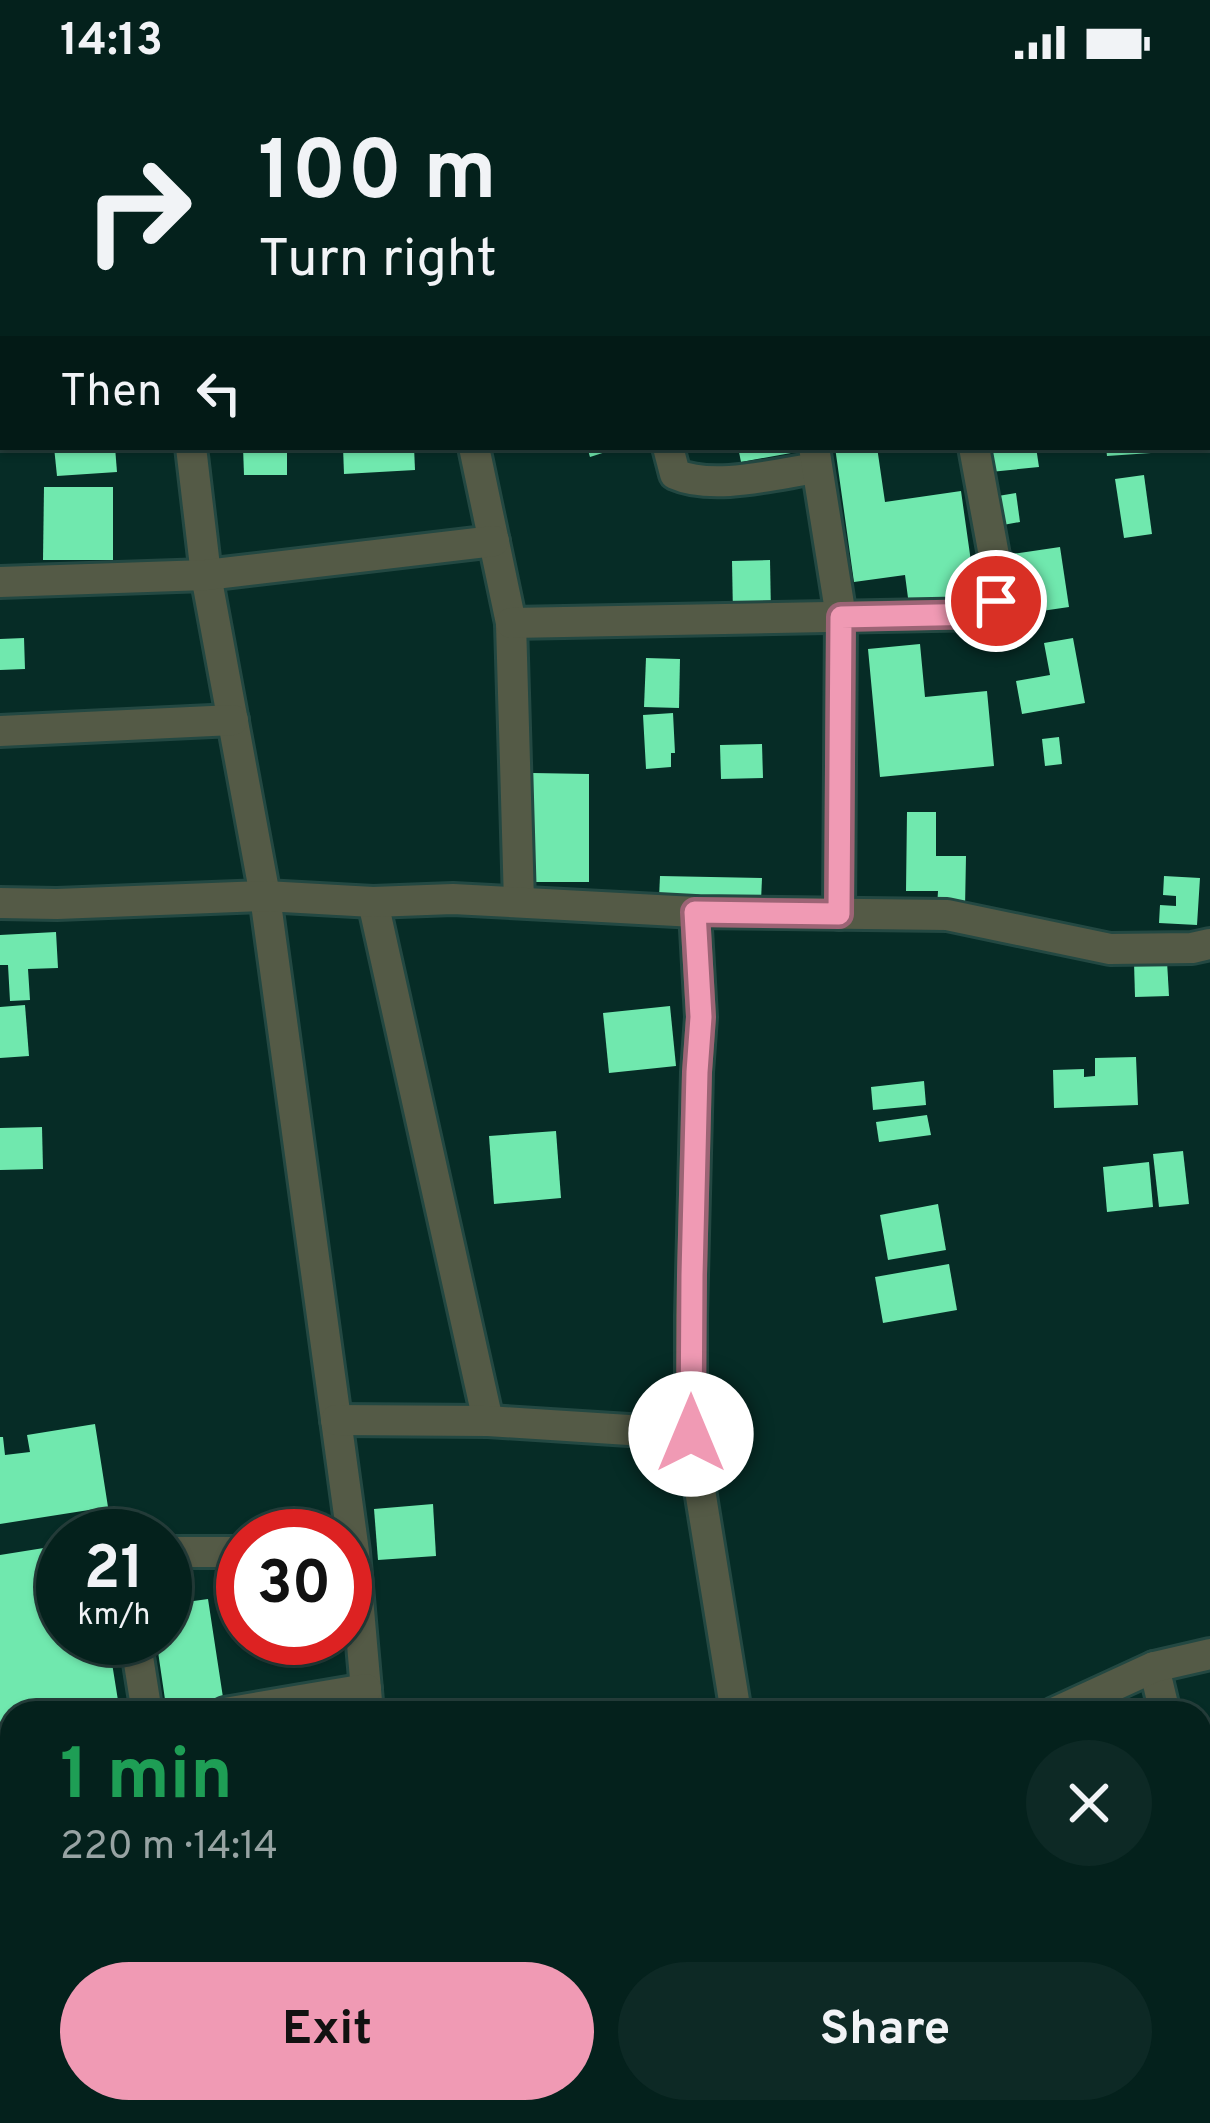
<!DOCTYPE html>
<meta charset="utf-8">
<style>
:root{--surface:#04211c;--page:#0d2925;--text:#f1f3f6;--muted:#97a3a3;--line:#253e3b;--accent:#f09ab4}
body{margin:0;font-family:Overpass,sans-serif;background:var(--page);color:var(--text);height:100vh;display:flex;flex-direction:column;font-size:45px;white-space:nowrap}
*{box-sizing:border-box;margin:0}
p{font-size:39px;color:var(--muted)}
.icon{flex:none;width:66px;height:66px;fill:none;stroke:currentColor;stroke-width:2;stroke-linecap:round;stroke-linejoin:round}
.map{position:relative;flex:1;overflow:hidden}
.side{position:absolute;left:0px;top:1617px;width:1212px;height:423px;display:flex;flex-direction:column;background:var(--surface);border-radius:36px 36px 0 0;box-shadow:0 3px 9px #0004,0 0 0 3px var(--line)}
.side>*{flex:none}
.guide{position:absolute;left:0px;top:0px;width:1212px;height:366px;box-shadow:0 3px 9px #0004,0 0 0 3px var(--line);background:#04211c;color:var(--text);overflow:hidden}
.speed{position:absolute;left:36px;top:1425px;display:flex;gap:24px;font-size:60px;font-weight:700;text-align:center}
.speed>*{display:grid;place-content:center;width:156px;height:156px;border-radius:50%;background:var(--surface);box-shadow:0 3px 9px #0004,0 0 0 3px var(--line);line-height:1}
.speed small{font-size:30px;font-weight:400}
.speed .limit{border:18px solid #d22;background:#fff;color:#111}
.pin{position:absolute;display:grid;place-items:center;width:102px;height:102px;color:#fff;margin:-51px;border:6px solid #fff;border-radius:50%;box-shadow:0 3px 12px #0007}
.me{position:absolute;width:132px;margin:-66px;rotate:0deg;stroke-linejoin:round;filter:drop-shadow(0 0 9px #0008)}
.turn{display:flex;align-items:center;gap:42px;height:252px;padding:0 60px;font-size:54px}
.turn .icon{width:156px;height:156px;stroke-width:2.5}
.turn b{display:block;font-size:84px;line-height:102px}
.then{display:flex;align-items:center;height:114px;padding:0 60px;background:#0003;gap:24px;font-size:45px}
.round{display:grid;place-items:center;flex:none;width:126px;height:126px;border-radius:63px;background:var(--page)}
.overview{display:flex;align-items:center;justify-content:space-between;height:204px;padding:0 60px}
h1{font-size:72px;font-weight:700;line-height:90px;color:#1e9e55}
.action{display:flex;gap:24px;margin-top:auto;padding:24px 60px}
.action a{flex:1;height:138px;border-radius:72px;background:var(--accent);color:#111;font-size:48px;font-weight:700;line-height:138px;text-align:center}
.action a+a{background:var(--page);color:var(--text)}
.status{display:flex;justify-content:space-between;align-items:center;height:84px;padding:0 60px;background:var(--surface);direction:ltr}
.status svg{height:33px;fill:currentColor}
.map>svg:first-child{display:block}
.building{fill:#70e8ae}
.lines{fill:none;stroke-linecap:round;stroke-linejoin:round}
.street-casing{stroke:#234842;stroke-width:36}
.street{stroke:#545a46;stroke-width:30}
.route-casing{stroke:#9c6475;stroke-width:30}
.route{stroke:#f09ab4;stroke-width:21}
</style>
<div class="status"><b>14:13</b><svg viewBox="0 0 49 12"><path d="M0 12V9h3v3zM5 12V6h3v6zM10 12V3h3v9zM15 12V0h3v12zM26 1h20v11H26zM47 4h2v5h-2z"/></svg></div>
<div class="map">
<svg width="1210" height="2039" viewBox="0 0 1210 2039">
<rect width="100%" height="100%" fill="#062c26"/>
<g class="building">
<polygon points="54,363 115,363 117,388 57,392"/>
<polygon points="243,363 287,363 287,391 244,391"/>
<polygon points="343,363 414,363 415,386 344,390"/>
<polygon points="587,363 618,363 618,364 590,373"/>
<polygon points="738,363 790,363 791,369 741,378"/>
<polygon points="835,363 877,363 885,418 961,407 977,520 910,529 905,491 854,498"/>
<polygon points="977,363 1036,363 1039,383 980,389"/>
<polygon points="1106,363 1150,363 1151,369 1107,372"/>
<polygon points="1144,391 1152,450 1124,454 1115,395"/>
<polygon points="44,403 113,403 113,476 43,476"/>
<polygon points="1016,409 1020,438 1003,441 998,412"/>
<polygon points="1060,463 1069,523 1007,532 998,472"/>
<polygon points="770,476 771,530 733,531 732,477"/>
<polygon points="24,554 25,585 0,586 0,555"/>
<polygon points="1073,554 1085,619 1022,630 1016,597 1050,591 1044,559"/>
<polygon points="920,560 925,613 987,607 994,682 880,693 868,565"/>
<polygon points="646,574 680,575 679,624 644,623"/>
<polygon points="673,629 675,669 671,669 671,683 646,685 643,631"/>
<polygon points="1059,653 1062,680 1045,682 1042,655"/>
<polygon points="762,660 763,694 721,695 720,661"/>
<polygon points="533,689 589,690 589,798 533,798"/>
<polygon points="907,728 936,728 936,772 966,772 965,824 937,824 938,807 906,807"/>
<polygon points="660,792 762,794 761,817 659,814"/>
<polygon points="1164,792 1200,794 1197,841 1159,839 1160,821 1176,822 1176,812 1163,811"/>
<polygon points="56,848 58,884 28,885 30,916 10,917 8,881 0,881 0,851"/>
<polygon points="1167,877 1169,912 1135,913 1134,878"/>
<polygon points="25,921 29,972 0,974 0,923"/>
<polygon points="670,922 676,982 609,989 603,929"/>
<polygon points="1136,973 1138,1021 1054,1024 1053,986 1084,985 1084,993 1095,992 1095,974"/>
<polygon points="924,997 926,1021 873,1026 871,1003"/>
<polygon points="927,1031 931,1051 879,1058 876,1038"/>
<polygon points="42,1043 43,1085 0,1086 0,1044"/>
<polygon points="556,1047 561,1114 494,1120 489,1052"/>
<polygon points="1183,1067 1189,1120 1159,1123 1153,1070"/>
<polygon points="1149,1078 1153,1123 1107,1128 1103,1083"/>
<polygon points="938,1120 946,1166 888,1176 880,1131"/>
<polygon points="949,1180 957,1226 883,1239 875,1193"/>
<polygon points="95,1340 108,1423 0,1440 0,1353 3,1353 5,1371 30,1368 27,1351"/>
<polygon points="433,1420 436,1472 378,1476 374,1425"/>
<polygon points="50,1463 56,1496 63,1495 63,1554 108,1554 120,1629 12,1629 12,1736 0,1738 0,1471"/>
<polygon points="208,1515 224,1620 167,1629 156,1554 165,1554 165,1521"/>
</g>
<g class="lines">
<g class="street-casing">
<g id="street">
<polyline points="151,0 152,3"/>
<polyline points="586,0 586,3"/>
<polyline points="761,0 762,3"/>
<polyline points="959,0 960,3"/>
<polyline points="1106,0 1107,3"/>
<polyline points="72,3 85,0"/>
<polyline points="0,18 3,17"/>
<polyline points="0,177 3,177"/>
<polyline points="1209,195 1210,195"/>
<polyline points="0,321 3,321"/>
<polyline points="191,363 206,491 265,812 354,1468 368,1629"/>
<polyline points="474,363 511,539 519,818"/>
<path d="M668 363 675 390C713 407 775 390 816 384"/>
<polyline points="814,363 841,533 839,830"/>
<polyline points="0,498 206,491 494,457"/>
<polyline points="511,539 984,530 996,525 995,477 974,363"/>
<polyline points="0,647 233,636"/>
<polyline points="373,818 488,1337"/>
<polyline points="0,819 57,820 265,812 373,818 453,815 695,828 947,831 1110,865 1192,864 1210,860"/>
<polyline points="695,828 701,933 697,988 691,1232 691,1350 736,1629"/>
<polyline points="336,1336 488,1337 691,1350"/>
<polyline points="165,1468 243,1468"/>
<polyline points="135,1554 147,1629"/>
<polyline points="1154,1583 1165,1629"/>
<polyline points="225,1629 366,1605"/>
<polyline points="1054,1629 1154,1583 1210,1570"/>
<polyline points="0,1757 12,1755"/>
<polyline points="1200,1776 1210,1818"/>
<polyline points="0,1918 12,1976"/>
<polyline points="1200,2021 1210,2019"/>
<polyline points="23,2028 26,2039"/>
<polyline points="417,2028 419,2039"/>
<polyline points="823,2028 825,2039"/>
<polyline points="1137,2034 1165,2028"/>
<polyline points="257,2039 266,2028"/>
</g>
</g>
<use href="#street" class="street"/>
</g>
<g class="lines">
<g class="route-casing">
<polyline id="route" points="691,1350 692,1191 697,988 701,933 695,828 839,830 841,533 984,530 996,526 996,517"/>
</g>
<use href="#route" class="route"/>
</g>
</svg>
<div class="speed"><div>21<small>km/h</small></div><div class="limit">30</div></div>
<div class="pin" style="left:996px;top:517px;background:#d93025"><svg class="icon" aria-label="arrive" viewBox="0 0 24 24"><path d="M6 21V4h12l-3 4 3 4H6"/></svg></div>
<svg class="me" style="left:691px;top:1350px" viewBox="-20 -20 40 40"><circle r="19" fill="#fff"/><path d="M0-13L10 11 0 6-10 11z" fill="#f09ab4"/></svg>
<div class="guide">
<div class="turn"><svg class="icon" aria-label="right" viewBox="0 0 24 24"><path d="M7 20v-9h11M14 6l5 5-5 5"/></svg><div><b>100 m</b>Turn right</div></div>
<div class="then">Then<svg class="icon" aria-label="left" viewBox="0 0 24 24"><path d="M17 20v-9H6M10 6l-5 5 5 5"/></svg></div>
</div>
<section class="side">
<div class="overview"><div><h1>1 min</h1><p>220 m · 14:14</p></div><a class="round"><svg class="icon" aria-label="close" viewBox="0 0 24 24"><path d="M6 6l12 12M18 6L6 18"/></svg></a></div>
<div class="action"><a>Exit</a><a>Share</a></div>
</section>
</div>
